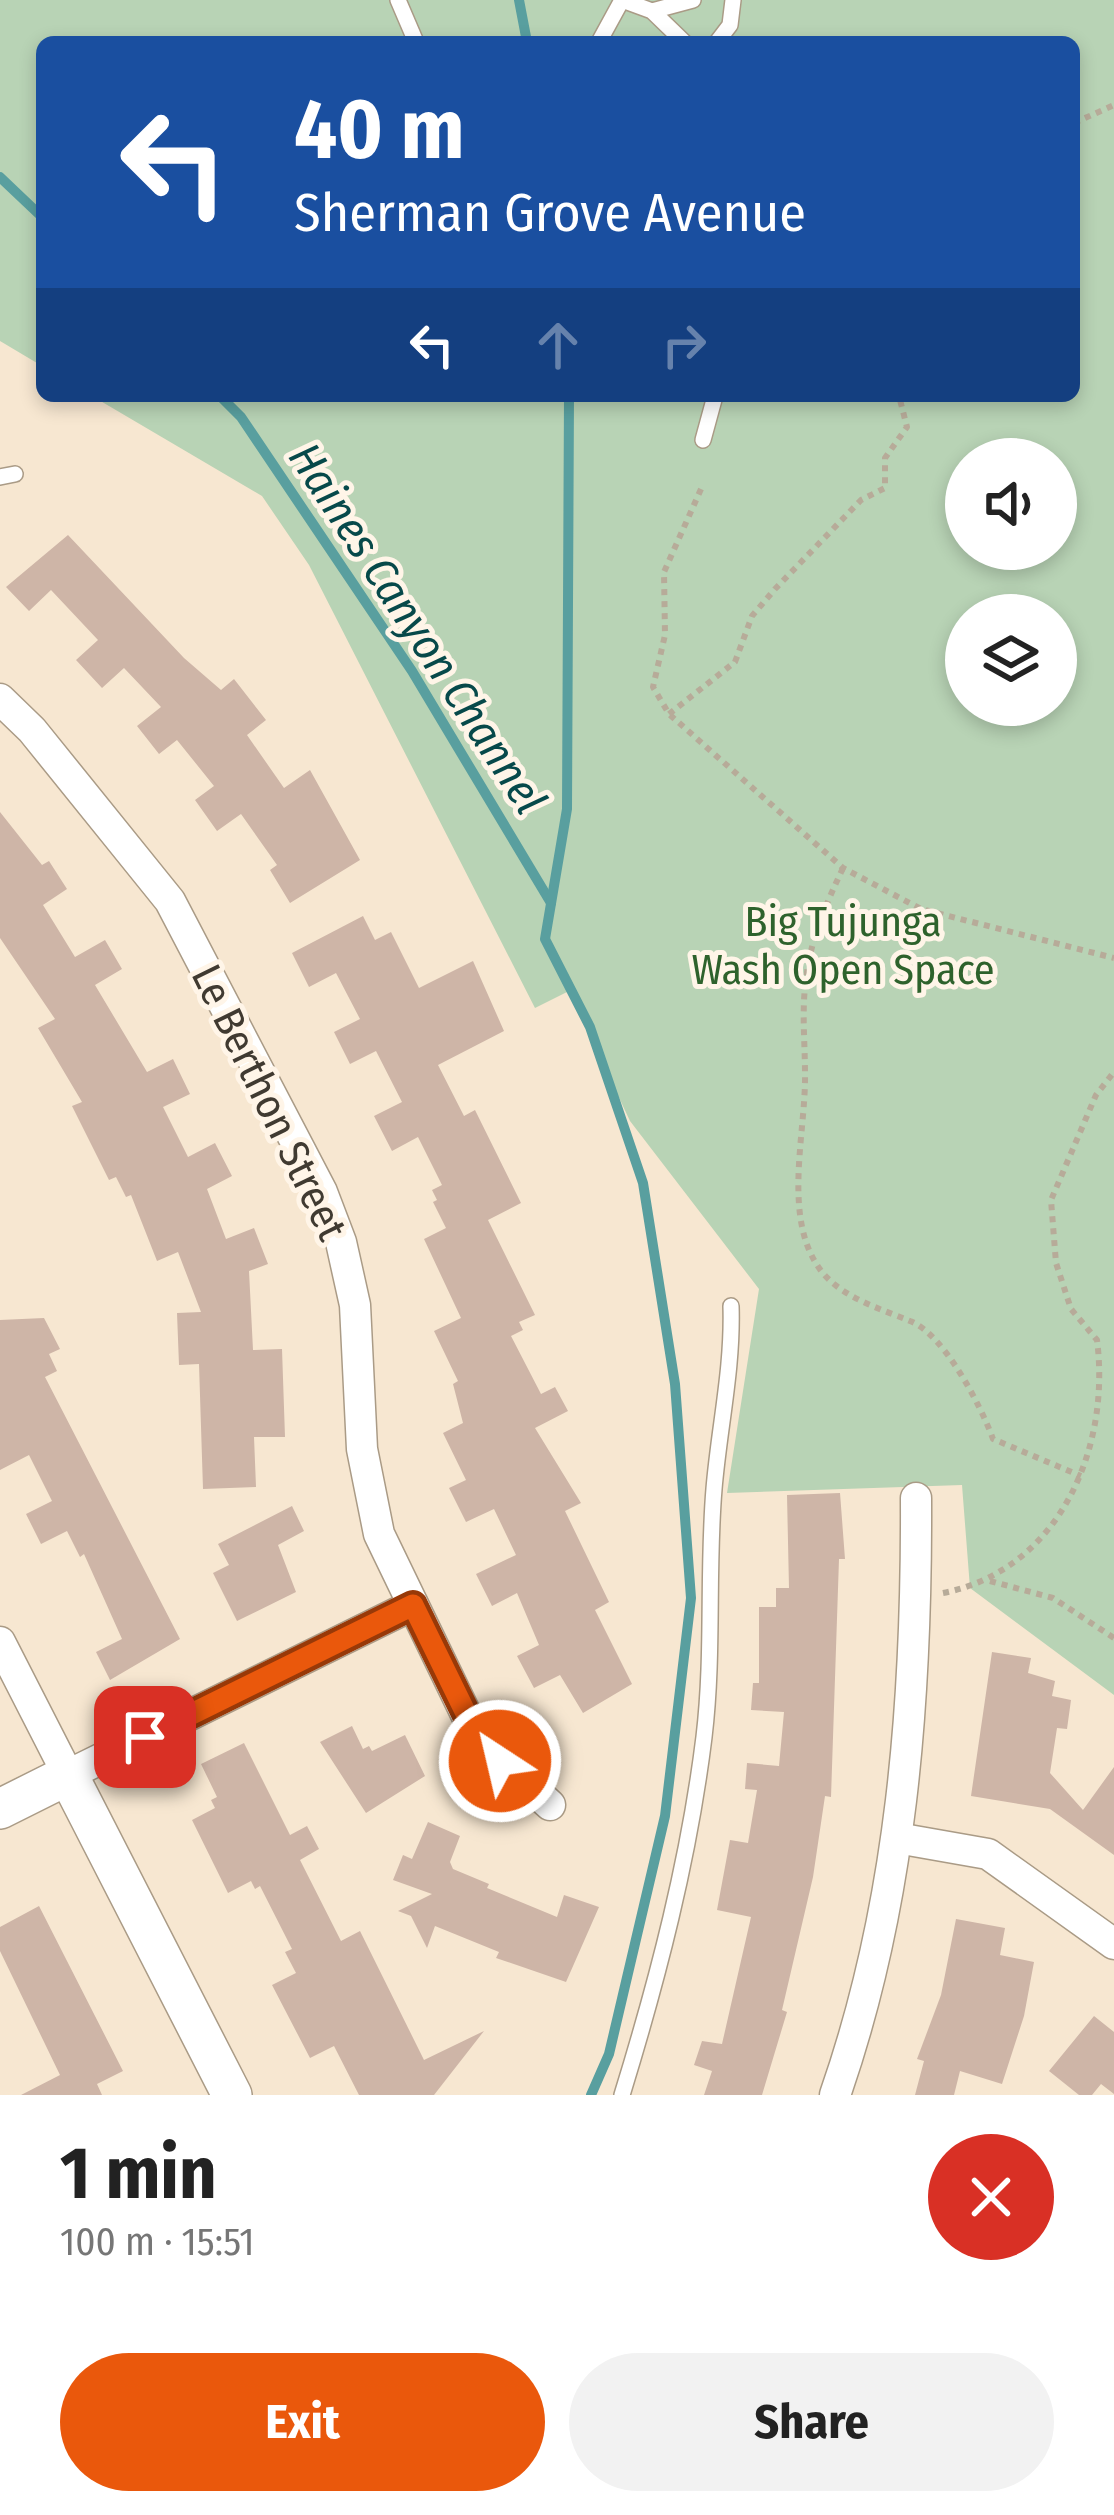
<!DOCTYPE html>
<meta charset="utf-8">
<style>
:root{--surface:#fff;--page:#f2f2f2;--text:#222;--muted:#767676;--accent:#ea580c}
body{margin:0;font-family:"Fira Sans Condensed",sans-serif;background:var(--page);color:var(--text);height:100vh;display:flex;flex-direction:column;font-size:45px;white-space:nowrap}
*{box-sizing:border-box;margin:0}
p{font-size:39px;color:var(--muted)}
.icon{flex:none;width:66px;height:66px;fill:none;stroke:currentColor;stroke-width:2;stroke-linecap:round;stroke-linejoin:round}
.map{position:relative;height:2095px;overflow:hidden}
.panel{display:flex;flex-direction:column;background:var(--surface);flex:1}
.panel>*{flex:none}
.top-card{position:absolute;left:36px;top:36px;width:1044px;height:366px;border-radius:18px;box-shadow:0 6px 18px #0003;background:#1a4fa0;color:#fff;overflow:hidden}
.controls{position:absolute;left:945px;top:438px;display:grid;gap:24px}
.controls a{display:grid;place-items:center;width:132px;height:132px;border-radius:50%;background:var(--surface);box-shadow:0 6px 18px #0003;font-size:60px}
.pin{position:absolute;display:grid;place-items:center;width:102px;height:102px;color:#fff;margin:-51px;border-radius:24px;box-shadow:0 6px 18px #0006}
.me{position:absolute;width:132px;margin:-66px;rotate:325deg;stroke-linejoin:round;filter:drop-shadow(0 0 9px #0008)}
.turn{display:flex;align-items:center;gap:42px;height:252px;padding:0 60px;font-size:54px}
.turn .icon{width:156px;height:156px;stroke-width:2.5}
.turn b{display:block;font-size:84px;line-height:102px}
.lanes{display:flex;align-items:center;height:114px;padding:0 60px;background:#0003;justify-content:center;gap:60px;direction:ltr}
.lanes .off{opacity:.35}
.round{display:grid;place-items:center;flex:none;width:126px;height:126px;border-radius:63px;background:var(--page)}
.head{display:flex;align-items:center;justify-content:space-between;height:204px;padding:0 60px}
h1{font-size:72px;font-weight:700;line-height:90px}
.primary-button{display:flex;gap:24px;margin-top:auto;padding:24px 60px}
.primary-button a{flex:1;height:138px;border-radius:72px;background:var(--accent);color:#fff;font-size:48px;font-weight:700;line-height:138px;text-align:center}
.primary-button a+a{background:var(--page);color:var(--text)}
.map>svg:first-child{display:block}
.green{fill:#b8d3b5;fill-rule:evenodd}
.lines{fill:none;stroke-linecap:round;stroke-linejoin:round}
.stream{stroke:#599f9f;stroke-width:10}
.building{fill:#ceb5a7}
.service-casing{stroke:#aa9b86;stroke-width:18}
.minor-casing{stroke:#aa9b86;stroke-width:33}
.tertiary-casing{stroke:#aa9b86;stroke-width:42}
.path{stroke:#b7ab99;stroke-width:6;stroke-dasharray:6 6;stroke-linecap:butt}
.service{stroke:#fff;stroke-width:15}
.minor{stroke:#fff;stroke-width:30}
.tertiary{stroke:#fff;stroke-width:39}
.route-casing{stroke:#983908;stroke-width:30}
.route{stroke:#ea580c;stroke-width:21}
.labels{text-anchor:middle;stroke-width:10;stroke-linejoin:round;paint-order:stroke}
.park-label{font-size:42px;fill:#2e622c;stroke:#fff5e8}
.street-label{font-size:42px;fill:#403a31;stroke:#fff5e8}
.water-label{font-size:45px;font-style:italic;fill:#07494a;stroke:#fff5e8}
</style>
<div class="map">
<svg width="1114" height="2095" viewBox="0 0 1114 2095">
<rect width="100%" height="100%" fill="#f7e7d1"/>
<path class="green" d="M0 0H1114V1695L970 1588 962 1485 727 1493 759 1289 630 1121 569 991 535 1008 309 565 262 496 92 396H1074V42H42V366L0 341ZM966 459H1056V549H966ZM966 615H1056V705H966Z"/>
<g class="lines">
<g class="stream">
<polyline points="519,0 527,42"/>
<polyline points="0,177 42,217"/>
<polyline points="220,396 241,417 412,671 551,903"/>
<polyline points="569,396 567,809 545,939 590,1027 643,1183 675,1384 691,1598 665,1816 609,2054 591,2095"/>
</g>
</g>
<g class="building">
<polygon points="68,535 184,658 221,690 234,679 266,720 247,735 284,788 310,770 360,860 290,903 270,870 277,865 241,814 217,831 195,800 214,786 177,740 159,754 137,726 161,707 124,668 102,688 76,660 98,640 51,590 29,611 6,587"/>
<polygon points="0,812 42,865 49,861 67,889 43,905 75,957 105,940 122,969 95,985 147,1072 173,1059 190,1094 163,1107 188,1157 215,1143 232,1176 207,1189 226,1239 254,1228 268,1264 249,1271 253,1350 282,1349 285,1437 254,1437 256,1487 203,1489 199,1364 179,1365 177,1313 201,1312 178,1252 157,1261 131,1195 126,1197 116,1177 109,1180 72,1106 82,1102 38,1028 55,1019 0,938"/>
<polygon points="363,916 375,940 391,932 419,988 473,961 504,1031 438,1065 464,1116 475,1110 521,1203 488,1220 535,1315 519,1322 523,1330 511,1336 541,1394 555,1387 568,1411 535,1428 581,1503 565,1511 609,1602 595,1610 632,1684 583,1713 560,1675 534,1688 517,1656 539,1645 517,1593 492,1606 476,1574 516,1555 494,1509 466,1522 449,1488 466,1480 443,1433 463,1423 453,1384 458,1381 434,1331 461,1318 424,1239 446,1228 433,1202 437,1200 432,1190 442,1185 418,1137 392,1151 374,1116 402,1102 376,1051 350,1064 334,1032 360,1019 336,973 309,987 292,953"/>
<polygon points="44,1318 60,1349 49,1354 57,1371 45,1377 180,1639 110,1680 96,1652 122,1639 84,1554 80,1557 67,1531 41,1544 26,1514 52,1501 29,1455 0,1470 0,1320"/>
<polygon points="840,1493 845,1559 839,1559 831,1797 825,1796 813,1877 782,2010 787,2012 762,2095 704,2095 712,2071 694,2065 702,2041 722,2044 751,1917 717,1910 730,1840 748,1843 757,1790 745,1789 747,1763 779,1766 784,1712 751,1710 753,1683 759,1683 759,1607 776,1607 776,1588 789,1588 787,1495"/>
<polygon points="292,1506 304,1531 278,1545 296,1592 237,1621 213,1573 229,1565 218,1544"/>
<polygon points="992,1652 1031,1658 1028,1673 1055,1681 1052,1696 1071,1700 1067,1729 1057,1728 1050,1773 1083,1810 1114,1767 1114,1855 1050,1809 971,1796"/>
<polygon points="352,1726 363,1749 369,1746 372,1751 405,1735 425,1776 366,1813 320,1742"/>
<polygon points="244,1743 290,1835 307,1826 319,1849 300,1860 341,1941 360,1931 424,2060 484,2031 434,2095 359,2095 334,2046 310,2058 272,1985 296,1973 285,1952 292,1949 260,1886 255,1889 251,1881 228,1893 192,1820 215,1808 211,1800 217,1797 201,1764"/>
<polygon points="428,1822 460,1836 450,1862 453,1869 489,1884 487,1888 557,1917 564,1895 599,1907 566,1982 496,1958 499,1952 435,1926 427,1948 411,1916 398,1911 432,1894 393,1880 403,1855 412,1859"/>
<polygon points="39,1906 123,2071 97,2084 102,2095 21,2095 60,2075 0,1951 0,1927"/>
<polygon points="956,1919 1005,1928 1000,1955 1034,1962 1024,2016 1002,2084 960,2071 954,2095 915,2095 924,2061 917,2059 941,1995"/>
<polygon points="1094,2016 1114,2032 1114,2094 1101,2084 1092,2095 1079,2095 1049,2071"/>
</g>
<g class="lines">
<g class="service-casing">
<g id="service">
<polyline points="398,0 416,42"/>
<polyline points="652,11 693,0"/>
<polyline points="599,42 622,0 652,11 684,42"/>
<polyline points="717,42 730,25 733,0"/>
<polyline points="703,440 715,396"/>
<polyline points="0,477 15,474"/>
<path d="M622 2095C658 1978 689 1859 704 1737 714 1654 707 1572 714 1489 719 1428 733 1369 731 1306"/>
</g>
</g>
<g class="minor-casing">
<g id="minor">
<polyline points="0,699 32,730 170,901 322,1192 341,1242 355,1305 362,1449 379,1534 478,1739 550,1805"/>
<polyline points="0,1642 68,1775 413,1605"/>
<polyline points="897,1838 988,1854 1114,1944"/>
<path d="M835 2095C902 1903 917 1701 916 1498"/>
</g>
</g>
<g class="tertiary-casing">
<polyline id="tertiary" points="0,1809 68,1775 232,2095"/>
</g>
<g class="path">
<polyline points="1074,123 1114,105"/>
<polyline points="701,489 664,572 665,635 653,687 669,714 843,868 921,909 1114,958"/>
<polyline points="669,714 735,662 752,616 775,589 861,500 885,488 885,458 907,427 899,396"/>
<path d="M843 868C827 902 812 936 807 972 801 1007 805 1039 805 1074 806 1134 781 1220 822 1272 843 1298 881 1309 910 1321 944 1334 981 1406 993 1439L1081 1476"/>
<polyline points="990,1581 1053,1598 1114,1638"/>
<path d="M943 1593C1059 1570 1111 1449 1097 1340L1071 1309 1056 1263 1051 1200 1096 1095 1114 1072"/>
</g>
<use href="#service" class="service"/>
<use href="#minor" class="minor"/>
<use href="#tertiary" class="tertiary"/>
</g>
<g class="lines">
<g class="route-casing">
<polyline id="route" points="145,1737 413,1605 478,1738 500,1761"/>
</g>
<use href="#route" class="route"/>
</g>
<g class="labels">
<g class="park-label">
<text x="843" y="936">Big Tujunga<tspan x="843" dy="48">Wash Open Space</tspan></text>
</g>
<g class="street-label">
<text transform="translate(270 1102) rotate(64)" y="15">Le Berthon Street</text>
</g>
<g class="water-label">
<text transform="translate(418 628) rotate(57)" y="16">Haines Canyon Channel</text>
</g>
</g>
</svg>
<div class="controls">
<a><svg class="icon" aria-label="sound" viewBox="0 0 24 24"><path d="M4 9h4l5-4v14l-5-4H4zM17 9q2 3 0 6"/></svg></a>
<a><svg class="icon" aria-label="layers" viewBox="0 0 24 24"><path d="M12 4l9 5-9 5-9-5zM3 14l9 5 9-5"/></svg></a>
</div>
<div class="pin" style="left:145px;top:1737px;background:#d93025"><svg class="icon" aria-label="arrive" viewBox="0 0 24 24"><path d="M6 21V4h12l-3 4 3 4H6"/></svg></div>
<svg class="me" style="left:500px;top:1761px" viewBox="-20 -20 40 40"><circle r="17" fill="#ea580c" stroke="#fff" stroke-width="3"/><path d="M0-11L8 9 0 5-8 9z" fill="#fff"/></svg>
<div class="top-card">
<div class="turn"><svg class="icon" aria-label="left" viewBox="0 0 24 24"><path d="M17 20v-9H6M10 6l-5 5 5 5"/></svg><div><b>40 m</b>Sherman Grove Avenue</div></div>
<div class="lanes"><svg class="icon" aria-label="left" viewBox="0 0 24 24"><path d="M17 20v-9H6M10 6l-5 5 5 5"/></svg><svg class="icon off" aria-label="ahead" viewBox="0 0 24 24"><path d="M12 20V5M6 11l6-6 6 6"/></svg><svg class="icon off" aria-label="right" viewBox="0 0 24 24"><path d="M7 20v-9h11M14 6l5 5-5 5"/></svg></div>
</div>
</div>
<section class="panel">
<div class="head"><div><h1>1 min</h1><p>100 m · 15:51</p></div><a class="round" style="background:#d93025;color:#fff"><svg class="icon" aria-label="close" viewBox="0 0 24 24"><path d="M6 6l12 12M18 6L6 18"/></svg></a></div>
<div class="primary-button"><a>Exit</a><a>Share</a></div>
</section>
